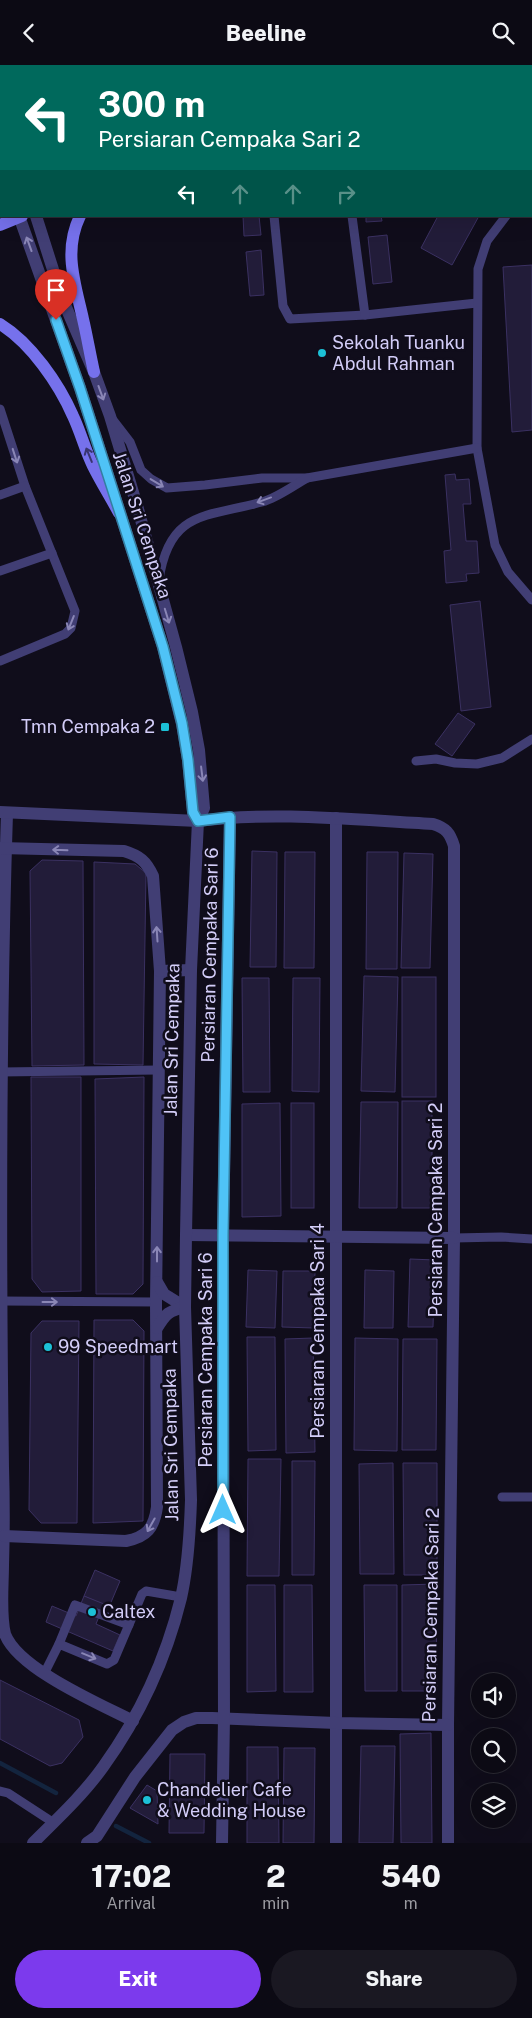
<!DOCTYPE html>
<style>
:root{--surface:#0c0a14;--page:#1a1822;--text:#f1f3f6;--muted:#9a9aa0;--line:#2c2b34;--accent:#7c3aed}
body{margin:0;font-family:"Public Sans",sans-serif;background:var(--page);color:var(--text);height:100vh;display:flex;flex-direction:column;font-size:19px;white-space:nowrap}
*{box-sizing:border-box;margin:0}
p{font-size:16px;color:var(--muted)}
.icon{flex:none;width:28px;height:28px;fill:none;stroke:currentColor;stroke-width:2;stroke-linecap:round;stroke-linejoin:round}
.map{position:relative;height:1778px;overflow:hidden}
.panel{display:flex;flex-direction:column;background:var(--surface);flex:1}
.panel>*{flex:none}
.guide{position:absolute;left:0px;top:0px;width:532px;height:152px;box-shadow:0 5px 20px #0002,0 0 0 1px var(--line);background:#00695c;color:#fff;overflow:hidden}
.buttons{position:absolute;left:471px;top:1608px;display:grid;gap:10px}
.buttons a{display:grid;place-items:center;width:45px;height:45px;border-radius:50%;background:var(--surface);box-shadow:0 5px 20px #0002,0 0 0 1px var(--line);font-size:25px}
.pin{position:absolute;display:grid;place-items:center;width:42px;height:42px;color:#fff;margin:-51px -21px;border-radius:50% 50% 50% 0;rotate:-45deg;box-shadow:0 0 5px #0007}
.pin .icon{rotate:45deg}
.me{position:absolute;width:55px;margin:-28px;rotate:0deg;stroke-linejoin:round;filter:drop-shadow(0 0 4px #0008)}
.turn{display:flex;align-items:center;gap:18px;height:105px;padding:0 15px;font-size:22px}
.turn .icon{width:65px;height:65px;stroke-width:2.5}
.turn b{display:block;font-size:35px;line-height:42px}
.lanes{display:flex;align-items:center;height:48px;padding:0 15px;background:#0003;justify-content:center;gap:25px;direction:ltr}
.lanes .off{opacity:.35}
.eta{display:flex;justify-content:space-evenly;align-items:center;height:85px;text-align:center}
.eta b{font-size:30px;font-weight:800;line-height:35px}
.cta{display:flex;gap:10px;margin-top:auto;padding:10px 15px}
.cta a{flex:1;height:58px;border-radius:30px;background:var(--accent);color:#fff;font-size:20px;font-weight:800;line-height:58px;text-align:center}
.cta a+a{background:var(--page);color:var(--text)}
header{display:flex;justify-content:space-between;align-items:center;height:65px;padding:0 15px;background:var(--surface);font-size:22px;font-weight:800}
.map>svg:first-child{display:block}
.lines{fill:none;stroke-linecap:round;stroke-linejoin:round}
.stream{stroke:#13243e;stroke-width:4.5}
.building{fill:#221c39;stroke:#3b3162}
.service{stroke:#413e74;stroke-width:9}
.minor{stroke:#413e74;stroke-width:12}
.tertiary{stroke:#413e74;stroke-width:12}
.secondary{stroke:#7671ec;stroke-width:12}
.oneway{stroke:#8a86b6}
.oneway2{stroke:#39356f}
.route-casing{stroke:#337fa1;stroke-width:12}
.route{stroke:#4fc3f7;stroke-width:9}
.poi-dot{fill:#1cc0d6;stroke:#100d1b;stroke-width:2}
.labels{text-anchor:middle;stroke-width:5;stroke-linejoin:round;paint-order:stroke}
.poi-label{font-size:18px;fill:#d3cdf8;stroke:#100d1b;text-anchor:start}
.street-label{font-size:18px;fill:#d3cdf8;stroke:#100d1b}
</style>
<header><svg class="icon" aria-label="back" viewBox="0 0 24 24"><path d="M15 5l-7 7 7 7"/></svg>Beeline<svg class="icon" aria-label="search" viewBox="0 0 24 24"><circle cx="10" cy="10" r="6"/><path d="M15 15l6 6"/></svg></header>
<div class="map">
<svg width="532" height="1778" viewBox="0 0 532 1778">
<rect width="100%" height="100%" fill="#100d1b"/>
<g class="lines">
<g class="stream">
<polyline points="0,1698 56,1728"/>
<polyline points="116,1761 149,1778"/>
</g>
</g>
<g class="building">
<polygon points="243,151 259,151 261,170 244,171"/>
<polygon points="366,151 381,151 382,156 366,157"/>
<polygon points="438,151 479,151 452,200 421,183"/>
<polygon points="387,170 392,217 373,219 368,172"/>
<polygon points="261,185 264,230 250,231 246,187"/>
<polygon points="532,200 532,365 512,367 503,202"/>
<polygon points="455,409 456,415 469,414 471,439 463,439 466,476 477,476 479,508 466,509 467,516 446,518 444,486 451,485 445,410"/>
<polygon points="480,536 491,642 461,646 450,540"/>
<polygon points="458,648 475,659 452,691 435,679"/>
<polygon points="252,786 277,787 276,902 250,902"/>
<polygon points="285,787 315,787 314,903 284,903"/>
<polygon points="367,787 398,787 397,904 366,904"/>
<polygon points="404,788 433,789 430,903 401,903"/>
<polygon points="42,795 83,796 84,1000 32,1001 30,806"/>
<polygon points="94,797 135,799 146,808 143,1000 94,999"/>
<polygon points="364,911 398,912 395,1027 361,1026"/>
<rect x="402" y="912" width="34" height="120"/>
<polygon points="242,913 269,913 270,1027 243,1027"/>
<polygon points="293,913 320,913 319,1027 292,1026"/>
<polygon points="31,1012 81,1012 81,1226 42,1227 32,1214"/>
<polygon points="144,1012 143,1219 133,1229 96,1229 95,1014"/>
<rect x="402" y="1036" width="30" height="107"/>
<polygon points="361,1037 398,1037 397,1143 359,1143"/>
<polygon points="280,1038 281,1151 242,1152 242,1039"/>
<rect x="291" y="1038" width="23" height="105"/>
<polygon points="410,1194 435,1195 433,1262 408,1262"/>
<polygon points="248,1205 277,1206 275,1263 246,1262"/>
<polygon points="365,1205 394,1206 393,1263 364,1263"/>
<polygon points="283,1206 315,1206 314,1263 282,1262"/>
<polygon points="94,1255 133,1255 144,1266 143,1456 93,1458"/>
<polygon points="42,1256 79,1256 77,1458 41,1458 29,1445 31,1268"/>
<polygon points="247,1272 275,1272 276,1385 248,1386"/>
<polygon points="313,1273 315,1387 286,1388 285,1274"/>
<polygon points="355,1273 398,1274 397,1386 354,1385"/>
<polygon points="403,1274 437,1274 436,1385 402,1385"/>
<polygon points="248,1394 281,1394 279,1511 247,1511"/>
<polygon points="292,1396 315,1396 314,1510 292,1510"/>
<polygon points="393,1398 394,1509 360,1509 359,1399"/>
<polygon points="403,1398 437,1398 437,1510 404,1510"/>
<polygon points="95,1505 120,1516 109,1542 84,1531"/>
<polygon points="436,1519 437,1626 402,1626 402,1520"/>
<polygon points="247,1520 275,1520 276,1626 247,1627"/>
<polygon points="284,1520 312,1520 313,1627 284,1627"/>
<polygon points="364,1520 397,1520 397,1626 365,1626"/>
<polygon points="84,1531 104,1539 96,1559 120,1570 113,1586 46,1557 52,1541 76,1551"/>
<polygon points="0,1615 79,1655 83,1672 62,1698 50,1701 0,1674"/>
<polygon points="431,1668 432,1778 401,1778 400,1669"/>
<polygon points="361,1681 395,1681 393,1778 359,1778"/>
<polygon points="247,1682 278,1682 279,1778 247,1778"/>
<polygon points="284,1683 315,1683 314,1778 283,1778"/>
<polygon points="170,1689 205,1689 204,1768 169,1768"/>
<polygon points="147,1720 157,1726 158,1759 130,1743"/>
</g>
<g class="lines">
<g class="service">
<polyline points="82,0 82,1"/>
<polyline points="243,0 243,1"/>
<polyline points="531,127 532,126"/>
<polyline points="274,151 283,241 290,254 365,250 477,238"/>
<polyline points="352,151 365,250"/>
<polyline points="506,151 487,176 478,204 477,383 495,480 508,507 532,535"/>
<polyline points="0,344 25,421 75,546 71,563 65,569 0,596"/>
<polyline points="113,355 130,377 141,405 151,414 167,423 205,420 262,413 307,413 477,383"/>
<polyline points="0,430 25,421"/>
<polyline points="0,506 52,488"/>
<path d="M159 515C169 445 207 452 262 437 277 433 293 421 307 413"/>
<polyline points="416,696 436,694 455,698 477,699 502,693 532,674"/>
<polyline points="0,1007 158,1005"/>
<polyline points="454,1173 501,1172 532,1174"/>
<polyline points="1,1236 156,1237"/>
<polyline points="502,1432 532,1432"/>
<polyline points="59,1579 75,1540 129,1560"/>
<polyline points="44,1609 59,1579 107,1599 114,1595 142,1529 146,1526 181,1532"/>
<polyline points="0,1726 8,1728 54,1758"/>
</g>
<g class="minor">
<path d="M7 748C0 966 0 1184 3 1402 4 1435 4 1468 3 1500 3 1521 0 1549 5 1569 18 1604 100 1639 133 1656"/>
<polyline points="336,753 336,1778"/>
<path d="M198 756C275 746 355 755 433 759 446 763 450 768 454 781V1173L448 1660V1778"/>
<path d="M0 783 124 786C140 791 146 796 153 811L160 906 156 1237 157 1442C154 1463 147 1472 126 1476L4 1471"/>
<polyline points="160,906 191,905"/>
<polyline points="186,1170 454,1173"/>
<polyline points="157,1217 164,1229 185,1242"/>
<path d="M157 1263C166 1248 169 1246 185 1242"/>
<polyline points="87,1778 97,1771 135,1712 172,1665 184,1657 196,1653 212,1653 336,1658 448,1660"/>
<polyline points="222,1778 224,1653 223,1170 230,752"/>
</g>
<g class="tertiary">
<polyline points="19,151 80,323 163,582 182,659 188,695 193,747 198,756"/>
<polyline points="0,747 198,756"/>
<path d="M33 1778C57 1754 83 1730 103 1702 139 1652 166 1594 181 1533 188 1502 190 1467 191 1435L185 1242 186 1170 191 905 198 756 204 743 199 685 192 647 176 582 138 444 110 351 94 307 62 233 36 151"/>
</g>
<g class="secondary">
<polyline points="372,1 375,0"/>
<polyline points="438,1 442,0"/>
<polyline points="0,139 1,139"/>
<path d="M80 151C63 186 75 218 83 254 87 271 90 289 94 307"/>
<polyline points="0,160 22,151"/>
<path d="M0 259C31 278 59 319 73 351 81 368 85 385 93 401 101 417 111 433 119 448"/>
</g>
</g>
<defs><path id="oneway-shaft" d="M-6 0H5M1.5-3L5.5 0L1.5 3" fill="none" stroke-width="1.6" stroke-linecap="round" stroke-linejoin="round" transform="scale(1.25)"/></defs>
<g class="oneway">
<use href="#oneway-shaft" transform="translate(29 179) rotate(-110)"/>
<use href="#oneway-shaft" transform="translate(101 328) rotate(70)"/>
<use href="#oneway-shaft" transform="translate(15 391) rotate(72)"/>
<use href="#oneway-shaft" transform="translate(157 418) rotate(31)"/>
<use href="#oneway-shaft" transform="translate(264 435) rotate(160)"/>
<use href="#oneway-shaft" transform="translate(167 551) rotate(73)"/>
<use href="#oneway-shaft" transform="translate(71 558) rotate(112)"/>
<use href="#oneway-shaft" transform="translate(202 709) rotate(83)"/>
<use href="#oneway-shaft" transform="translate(60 785) rotate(-178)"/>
<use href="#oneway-shaft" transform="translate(157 869) rotate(-94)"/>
<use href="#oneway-shaft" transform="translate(157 1189) rotate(-90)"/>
<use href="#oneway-shaft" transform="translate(50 1237)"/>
<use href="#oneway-shaft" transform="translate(151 1460) rotate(119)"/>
<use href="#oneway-shaft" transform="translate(89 1591) rotate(22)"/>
</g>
<use class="oneway2" href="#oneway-shaft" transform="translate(89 390) rotate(-112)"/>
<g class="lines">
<g class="route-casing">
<polyline id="route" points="56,255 80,323 163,582 182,658 188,695 193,747 198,756 230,752 223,1170 223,1445"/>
</g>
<use href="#route" class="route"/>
</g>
<g class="poi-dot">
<circle cx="322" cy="288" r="5"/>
<rect x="160" y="657" width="10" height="10" rx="2.5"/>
<circle cx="48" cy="1282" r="5"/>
<circle cx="92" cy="1547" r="5"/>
<circle cx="147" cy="1735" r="5"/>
</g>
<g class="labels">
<g class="poi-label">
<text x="332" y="284">Sekolah Tuanku<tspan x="332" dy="21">Abdul Rahman</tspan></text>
<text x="155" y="668" text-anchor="end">Tmn Cempaka 2</text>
<text x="58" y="1288">99 Speedmart</text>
<text x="102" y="1553">Caltex</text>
<text x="157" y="1731">Chandelier Cafe<tspan x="157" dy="21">&amp; Wedding House</tspan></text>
</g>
<g class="street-label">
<text transform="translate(142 460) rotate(72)" y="6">Jalan Sri Cempaka</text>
<text transform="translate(210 890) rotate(-89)" y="6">Persiaran Cempaka Sari 6</text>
<text transform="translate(172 975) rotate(-89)" y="6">Jalan Sri Cempaka</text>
<text transform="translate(436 1145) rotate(-90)" y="6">Persiaran Cempaka Sari 2</text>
<text transform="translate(318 1266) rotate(-90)" y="6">Persiaran Cempaka Sari 4</text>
<text transform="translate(206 1295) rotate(-90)" y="6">Persiaran Cempaka Sari 6</text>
<text transform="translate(171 1380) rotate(-91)" y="6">Jalan Sri Cempaka</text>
<text transform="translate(431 1550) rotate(-89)" y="6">Persiaran Cempaka Sari 2</text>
</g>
</g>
</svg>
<div class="buttons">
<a><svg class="icon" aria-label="sound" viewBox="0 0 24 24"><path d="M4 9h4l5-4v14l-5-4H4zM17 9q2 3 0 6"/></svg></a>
<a><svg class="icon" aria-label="search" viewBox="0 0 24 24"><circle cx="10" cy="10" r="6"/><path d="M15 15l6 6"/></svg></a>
<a><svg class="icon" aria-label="layers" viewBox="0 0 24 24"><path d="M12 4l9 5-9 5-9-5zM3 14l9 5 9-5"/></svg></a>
</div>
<div class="pin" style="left:56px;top:255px;background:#d93025"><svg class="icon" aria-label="arrive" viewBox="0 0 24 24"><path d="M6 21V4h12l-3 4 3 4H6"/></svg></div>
<svg class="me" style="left:223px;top:1445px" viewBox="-20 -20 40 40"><path d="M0-17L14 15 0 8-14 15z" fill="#4fc3f7" stroke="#fff" stroke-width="4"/></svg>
<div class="guide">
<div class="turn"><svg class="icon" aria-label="left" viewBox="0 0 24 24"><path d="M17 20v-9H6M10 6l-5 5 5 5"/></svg><div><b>300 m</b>Persiaran Cempaka Sari 2</div></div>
<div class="lanes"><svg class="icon" aria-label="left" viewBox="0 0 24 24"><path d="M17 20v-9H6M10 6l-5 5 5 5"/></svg><svg class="icon off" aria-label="ahead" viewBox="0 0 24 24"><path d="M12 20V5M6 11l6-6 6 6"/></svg><svg class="icon off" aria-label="ahead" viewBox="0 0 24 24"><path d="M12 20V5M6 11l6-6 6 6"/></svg><svg class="icon off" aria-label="right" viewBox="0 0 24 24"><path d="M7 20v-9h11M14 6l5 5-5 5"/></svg></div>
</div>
</div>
<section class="panel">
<div class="eta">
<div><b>17:02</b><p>Arrival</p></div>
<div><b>2</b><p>min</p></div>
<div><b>540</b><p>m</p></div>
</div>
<div class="cta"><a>Exit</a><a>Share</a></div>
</section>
